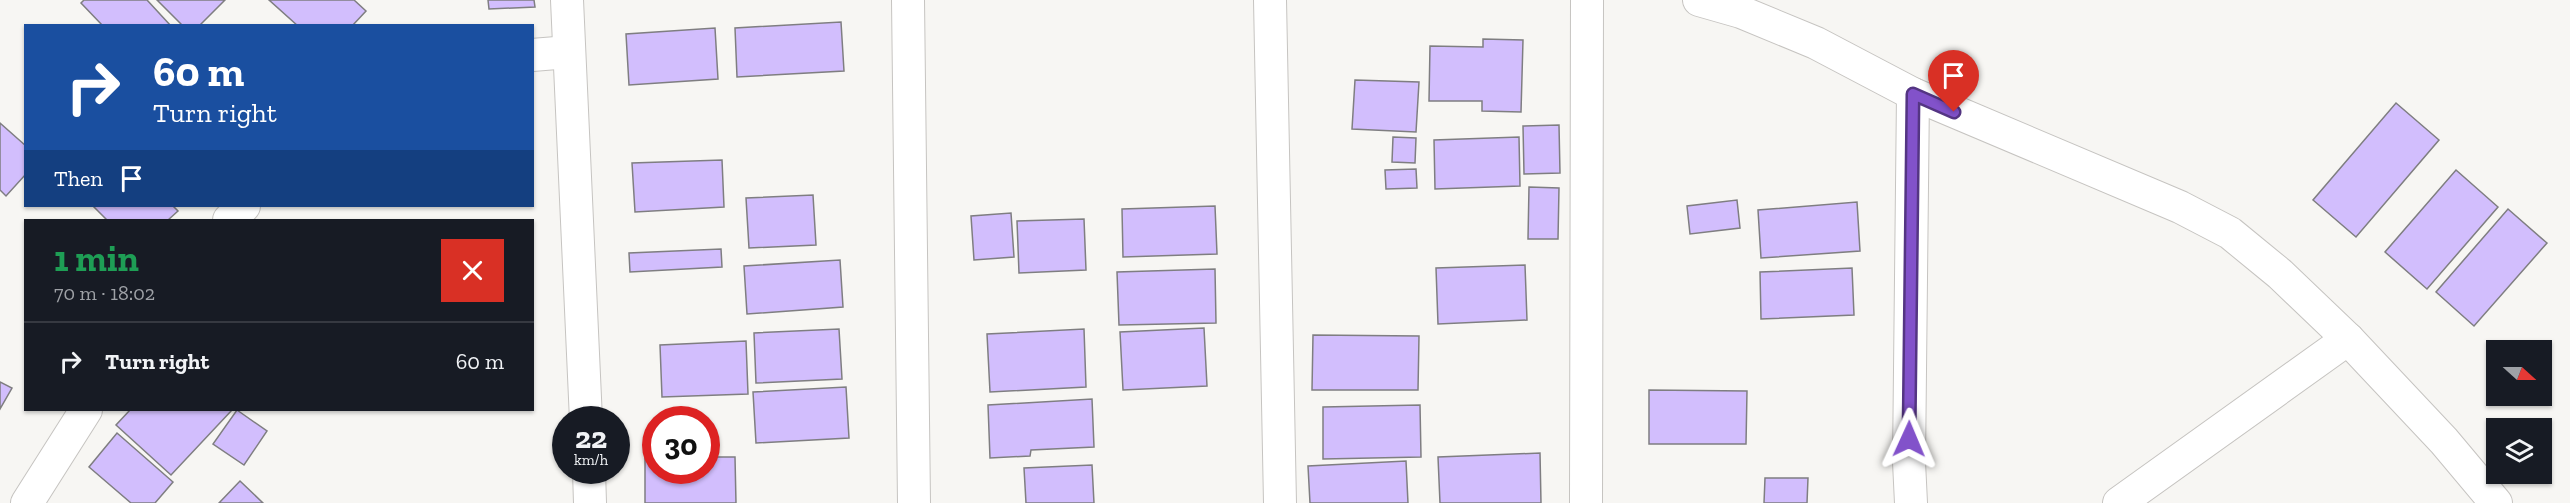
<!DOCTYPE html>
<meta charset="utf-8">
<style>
:root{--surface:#171b24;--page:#20242c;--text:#f1f3f6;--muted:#9ea1a6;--line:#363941}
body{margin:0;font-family:"Zilla Slab",serif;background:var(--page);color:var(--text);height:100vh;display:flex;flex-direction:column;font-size:22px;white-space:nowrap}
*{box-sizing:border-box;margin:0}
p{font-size:20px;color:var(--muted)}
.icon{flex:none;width:33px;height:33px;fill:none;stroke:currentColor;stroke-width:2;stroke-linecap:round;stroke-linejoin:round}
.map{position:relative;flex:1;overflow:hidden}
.details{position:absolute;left:24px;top:219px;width:510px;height:192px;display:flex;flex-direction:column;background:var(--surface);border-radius:0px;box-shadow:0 2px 4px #0004}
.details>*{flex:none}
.banner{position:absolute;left:24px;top:24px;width:510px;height:183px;border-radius:0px;box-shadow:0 2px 4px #0004;background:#1a4fa0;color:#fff;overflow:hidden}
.needle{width:39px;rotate:111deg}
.controls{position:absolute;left:2486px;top:340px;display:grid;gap:12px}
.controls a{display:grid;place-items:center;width:66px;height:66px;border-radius:0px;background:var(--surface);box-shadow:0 2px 4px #0004;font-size:30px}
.speed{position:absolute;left:552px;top:406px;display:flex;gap:12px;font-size:30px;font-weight:700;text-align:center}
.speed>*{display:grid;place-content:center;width:78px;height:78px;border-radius:50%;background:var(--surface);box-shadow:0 2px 4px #0004;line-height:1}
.speed small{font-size:15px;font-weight:400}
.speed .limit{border:9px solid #d22;background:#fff;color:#111}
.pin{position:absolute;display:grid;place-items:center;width:51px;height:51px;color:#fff;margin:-62px -26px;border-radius:50% 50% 50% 0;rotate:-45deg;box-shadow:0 0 6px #0007}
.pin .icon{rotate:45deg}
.me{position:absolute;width:66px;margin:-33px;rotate:1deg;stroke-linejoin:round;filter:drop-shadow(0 0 4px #0008)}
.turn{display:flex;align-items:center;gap:21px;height:126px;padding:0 30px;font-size:27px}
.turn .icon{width:78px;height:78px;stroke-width:2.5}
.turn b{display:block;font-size:42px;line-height:51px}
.then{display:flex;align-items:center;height:57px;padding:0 30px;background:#0003;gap:12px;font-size:22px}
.round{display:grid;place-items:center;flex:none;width:63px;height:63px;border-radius:0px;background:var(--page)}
.headline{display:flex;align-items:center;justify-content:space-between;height:102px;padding:0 30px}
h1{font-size:36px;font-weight:700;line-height:45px;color:#1e9e55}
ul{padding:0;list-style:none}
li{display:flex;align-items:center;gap:18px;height:78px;padding:0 30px;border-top:2px solid var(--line)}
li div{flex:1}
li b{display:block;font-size:22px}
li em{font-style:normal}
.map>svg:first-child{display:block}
.building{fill:#d2befd;stroke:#7f7e81;stroke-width:1.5}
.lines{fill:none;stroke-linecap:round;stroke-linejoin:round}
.minor-casing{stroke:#c6c4c1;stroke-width:34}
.minor{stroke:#fff;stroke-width:32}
.route-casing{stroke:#543583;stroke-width:15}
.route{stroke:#8252ca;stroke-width:10}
</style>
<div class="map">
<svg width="2570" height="503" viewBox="0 0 2570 503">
<rect width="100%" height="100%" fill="#f7f6f3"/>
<g class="building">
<polygon points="84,0 147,0 171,26 103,26 81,3"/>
<polygon points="157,0 225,0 199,26 183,26"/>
<polygon points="269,0 354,0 366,11 352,26 298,26"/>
<polygon points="488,0 534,0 535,7 489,9"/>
<polygon points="841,22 844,71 737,77 735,28"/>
<polygon points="715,28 718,79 629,85 626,34"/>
<polygon points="1483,39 1523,40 1521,112 1482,111 1482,101 1429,101 1430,46 1483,47"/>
<polygon points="1355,80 1419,82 1416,132 1352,129"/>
<polygon points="2396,103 2439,140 2356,237 2313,200"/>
<polygon points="0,123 26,146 26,174 6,196 0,190"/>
<polygon points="1559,125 1560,173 1524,174 1523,126"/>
<polygon points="1393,137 1416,138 1415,163 1392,162"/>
<polygon points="1519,137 1520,186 1435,189 1434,140"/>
<polygon points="722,160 724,207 635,212 632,163"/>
<polygon points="1416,169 1417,188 1386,189 1385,170"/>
<polygon points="2456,170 2498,207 2427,289 2385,252"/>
<polygon points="1529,187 1559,188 1558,239 1528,239"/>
<polygon points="813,195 816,245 749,248 746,198"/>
<polygon points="1737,200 1740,228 1690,234 1687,206"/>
<polygon points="1857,202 1860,251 1761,258 1758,210"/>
<polygon points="93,206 173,206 178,211 168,220 107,220"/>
<polygon points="1215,206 1217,254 1123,257 1122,209"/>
<polygon points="2508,209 2547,243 2474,326 2436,292"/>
<polygon points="1011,213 1014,257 974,260 971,216"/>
<polygon points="1084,219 1086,270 1019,273 1017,221"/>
<polygon points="721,249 722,267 630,272 629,253"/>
<polygon points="840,260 843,307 747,314 744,266"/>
<polygon points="1525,265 1527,320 1438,324 1436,268"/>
<polygon points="1852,268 1854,315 1761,319 1760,272"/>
<polygon points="1215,269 1216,323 1119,325 1117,272"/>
<polygon points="1204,328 1207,386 1123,390 1120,332"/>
<polygon points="839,329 842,379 756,383 754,333"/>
<polygon points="1084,329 1086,387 990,392 987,334"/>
<polygon points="1313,335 1419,336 1418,390 1312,390"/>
<polygon points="746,341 748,394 662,397 660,345"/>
<polygon points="0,382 12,388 0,409"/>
<polygon points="846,387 849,438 756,443 753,392"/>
<polygon points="1649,390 1747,391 1746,444 1649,444"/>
<polygon points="1092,399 1094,447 1031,450 1030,456 990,458 988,405"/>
<polygon points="1420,405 1421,457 1323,459 1323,407"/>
<polygon points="130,410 232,410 171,475 116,425"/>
<polygon points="237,410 267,431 244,465 213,444"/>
<polygon points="117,433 173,482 155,503 131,503 89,467"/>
<polygon points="1540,453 1541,503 1440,503 1438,457"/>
<polygon points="706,457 735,457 736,503 645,503 645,458 656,458 656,471 706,471"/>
<polygon points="1406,461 1408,503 1310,503 1308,466"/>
<polygon points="1092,465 1094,503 1026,503 1024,468"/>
<polygon points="1765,478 1808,478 1807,503 1764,503"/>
<polygon points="240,481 263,503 219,503"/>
</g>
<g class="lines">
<g class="minor-casing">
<g id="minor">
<polyline points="567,0 586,420"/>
<polyline points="908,0 914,503"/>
<polyline points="1270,0 1280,503"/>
<polyline points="1699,0 1741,12 1816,43 1913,94 2180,207 2230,233 2280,274 2348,339 2444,441 2496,503"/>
<polyline points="532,55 569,52"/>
<polyline points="229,220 244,206"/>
<polyline points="589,471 590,503"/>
<polyline points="27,503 86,410"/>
<polyline points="1586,503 1587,0"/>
<polyline points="1911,503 1909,462 1913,94"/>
<polyline points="2119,503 2348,339"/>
</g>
</g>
<use href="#minor" class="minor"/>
</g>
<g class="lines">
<g class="route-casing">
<polyline id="route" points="1909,439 1913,94 1954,112"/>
</g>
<use href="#route" class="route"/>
</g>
</svg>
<div class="controls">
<a><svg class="needle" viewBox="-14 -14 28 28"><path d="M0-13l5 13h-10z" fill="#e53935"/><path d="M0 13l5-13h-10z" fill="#9ea1a6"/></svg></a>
<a><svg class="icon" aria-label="layers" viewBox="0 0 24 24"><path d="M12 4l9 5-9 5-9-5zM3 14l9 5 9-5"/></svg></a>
</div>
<div class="speed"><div>22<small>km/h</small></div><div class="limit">30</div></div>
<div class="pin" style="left:1954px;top:112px;background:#d93025"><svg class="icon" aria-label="arrive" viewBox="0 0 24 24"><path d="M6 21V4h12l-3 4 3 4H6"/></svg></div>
<svg class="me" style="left:1909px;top:439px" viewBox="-20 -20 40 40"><path d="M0-17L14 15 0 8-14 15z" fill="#8252ca" stroke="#fff" stroke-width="4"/></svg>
<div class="banner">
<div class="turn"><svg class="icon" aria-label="right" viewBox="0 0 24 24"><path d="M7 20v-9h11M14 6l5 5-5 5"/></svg><div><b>60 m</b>Turn right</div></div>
<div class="then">Then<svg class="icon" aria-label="arrive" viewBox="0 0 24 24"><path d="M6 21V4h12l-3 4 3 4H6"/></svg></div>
</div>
<section class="details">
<div class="headline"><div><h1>1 min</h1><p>70 m · 18:02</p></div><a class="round" style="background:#d93025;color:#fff"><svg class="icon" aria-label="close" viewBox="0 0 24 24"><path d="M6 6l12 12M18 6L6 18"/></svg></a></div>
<ul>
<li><svg class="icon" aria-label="right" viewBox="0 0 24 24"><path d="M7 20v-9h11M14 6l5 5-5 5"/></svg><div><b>Turn right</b></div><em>60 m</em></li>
</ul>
</section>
</div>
